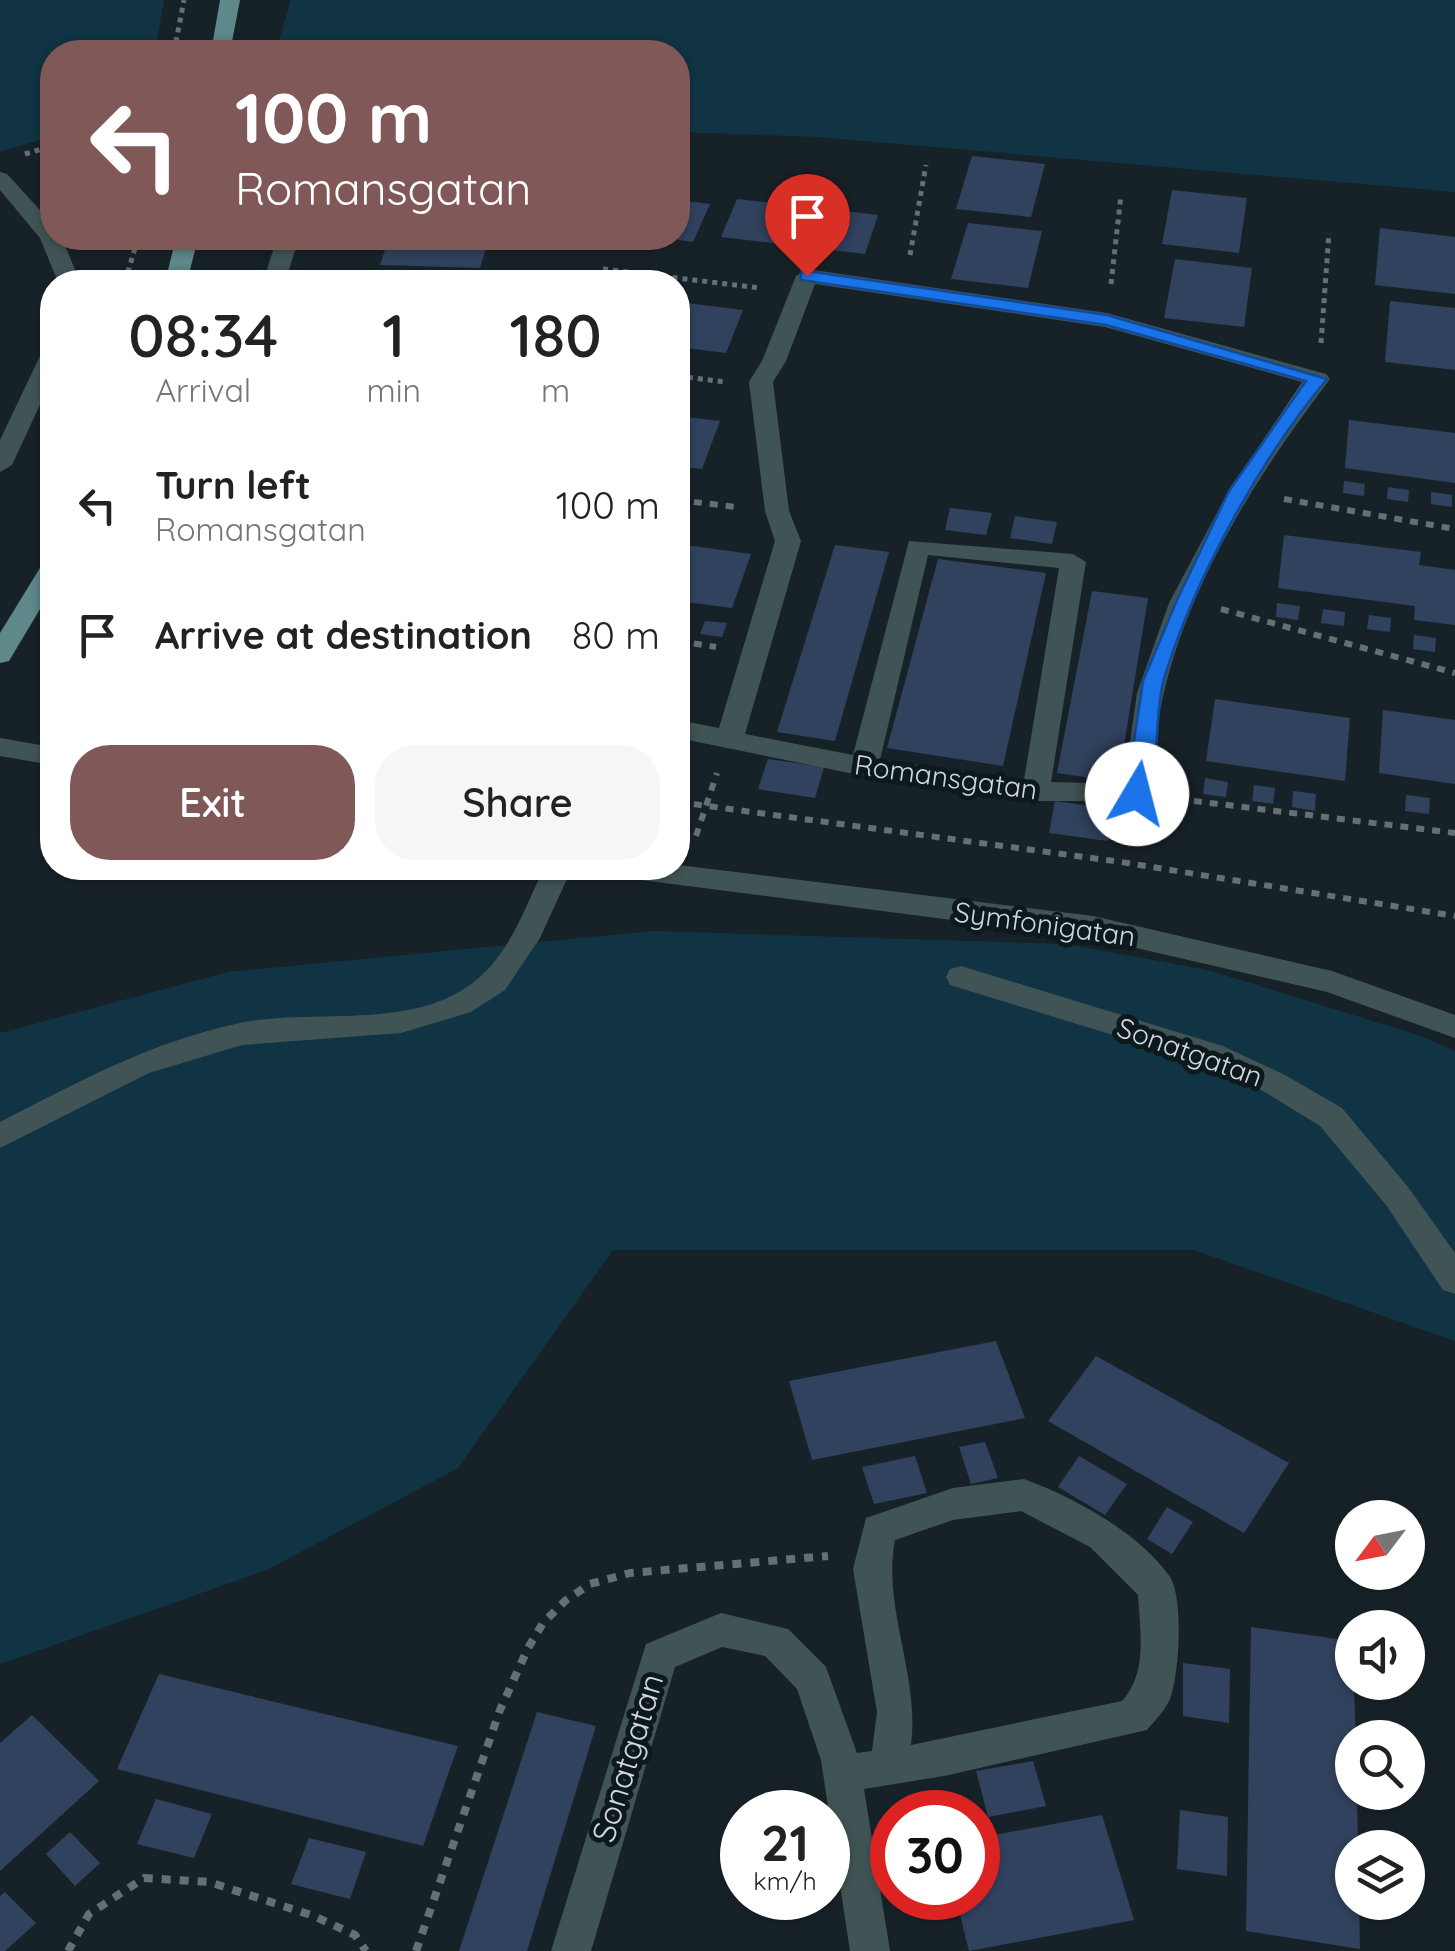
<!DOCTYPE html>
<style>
:root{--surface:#fff;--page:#f6f6f6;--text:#222;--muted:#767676;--accent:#815858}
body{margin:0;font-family:Quicksand,sans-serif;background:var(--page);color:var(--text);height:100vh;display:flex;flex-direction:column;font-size:38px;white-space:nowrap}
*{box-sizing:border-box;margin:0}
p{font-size:32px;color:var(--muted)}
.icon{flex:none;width:55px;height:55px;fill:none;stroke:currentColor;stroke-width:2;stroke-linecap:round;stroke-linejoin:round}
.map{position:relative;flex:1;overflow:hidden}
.sheet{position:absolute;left:40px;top:270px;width:650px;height:610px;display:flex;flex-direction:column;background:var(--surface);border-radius:40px;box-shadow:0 2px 8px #0004}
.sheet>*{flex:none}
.top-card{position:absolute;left:40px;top:40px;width:650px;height:210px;border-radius:40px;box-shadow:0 2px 8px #0004;background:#815858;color:#fff;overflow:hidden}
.needle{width:65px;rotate:238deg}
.controls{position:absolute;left:1335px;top:1500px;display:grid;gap:20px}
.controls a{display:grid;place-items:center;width:90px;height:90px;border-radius:50%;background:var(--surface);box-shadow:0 2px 8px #0004;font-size:50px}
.speed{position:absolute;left:720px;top:1790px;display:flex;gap:20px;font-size:50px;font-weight:700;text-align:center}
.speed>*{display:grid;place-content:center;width:130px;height:130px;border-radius:50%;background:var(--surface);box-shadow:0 2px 8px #0004;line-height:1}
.speed small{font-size:25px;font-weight:400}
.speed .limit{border:15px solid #d22;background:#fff;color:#111}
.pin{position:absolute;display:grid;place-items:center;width:85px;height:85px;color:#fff;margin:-102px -42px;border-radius:50% 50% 50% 0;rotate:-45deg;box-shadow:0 0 10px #0007}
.pin .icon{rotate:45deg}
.me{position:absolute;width:110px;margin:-55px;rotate:8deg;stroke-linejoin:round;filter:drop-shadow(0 0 8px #0008)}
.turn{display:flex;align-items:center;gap:35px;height:210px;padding:0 30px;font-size:45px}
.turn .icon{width:130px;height:130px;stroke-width:2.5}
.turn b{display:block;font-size:70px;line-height:85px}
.eta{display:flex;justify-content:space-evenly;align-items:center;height:170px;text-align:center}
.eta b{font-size:60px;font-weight:600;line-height:70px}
.action{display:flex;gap:20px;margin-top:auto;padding:20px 30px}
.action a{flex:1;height:115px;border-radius:40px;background:var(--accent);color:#fff;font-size:40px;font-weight:600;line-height:115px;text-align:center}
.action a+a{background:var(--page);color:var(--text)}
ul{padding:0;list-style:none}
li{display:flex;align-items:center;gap:30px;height:130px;padding:0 30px}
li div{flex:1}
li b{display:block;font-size:38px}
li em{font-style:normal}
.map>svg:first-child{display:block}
.green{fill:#103443}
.building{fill:#31425e}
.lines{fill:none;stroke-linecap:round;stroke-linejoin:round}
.path-far2{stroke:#666f74;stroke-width:5;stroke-dasharray:5 5;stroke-linecap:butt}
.path-far1{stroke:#666f74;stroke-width:6;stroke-dasharray:8 8;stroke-linecap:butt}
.path{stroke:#666f74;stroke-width:8;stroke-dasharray:9 9;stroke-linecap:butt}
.minor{fill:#415455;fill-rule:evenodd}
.major{fill:#5e888a;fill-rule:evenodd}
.route{fill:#1a73e8;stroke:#114b97;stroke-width:2.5}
.labels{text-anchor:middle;stroke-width:10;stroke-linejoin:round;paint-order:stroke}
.street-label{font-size:28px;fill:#d1d8dc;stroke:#0e191e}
.near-street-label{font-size:32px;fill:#d1d8dc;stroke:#0e191e}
</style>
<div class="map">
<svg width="1455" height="1951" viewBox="0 0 1455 1951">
<rect width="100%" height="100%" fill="#172228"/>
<g class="green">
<polygon points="0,0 164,0 155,52 52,52 52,136 0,152"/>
<polygon points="291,0 1455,0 1455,192 817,137 678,132 678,52 288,52 277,47"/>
<polygon points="654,931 1066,944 1208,970 1418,1035 1455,1051 1455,1341 1194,1250 613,1250 458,1468 267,1570 0,1664 0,1033 228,972"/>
</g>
<g class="building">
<polygon points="972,156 1045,164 1031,217 956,209"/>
<polygon points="1172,190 1247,198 1239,253 1162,244"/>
<polygon points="737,199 774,203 878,215 865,254 721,237"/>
<polygon points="678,200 710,204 693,242 678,240"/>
<polygon points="968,223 1042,231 1028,288 951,279"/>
<polygon points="1380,228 1455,237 1455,294 1375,285"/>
<polygon points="389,238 489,238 480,268 380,265"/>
<polygon points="1175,259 1252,268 1244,327 1164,318"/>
<polygon points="1390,301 1455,308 1455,370 1385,362"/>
<polygon points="678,302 743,310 726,353 678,347"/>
<polygon points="678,416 720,421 702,469 678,466"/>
<polygon points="1349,420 1455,433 1455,483 1345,468"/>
<polygon points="1344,481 1365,484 1364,496 1343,493"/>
<polygon points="1388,487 1409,490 1408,502 1387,499"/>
<polygon points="1431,492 1452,495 1452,507 1431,504"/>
<polygon points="950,508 992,513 986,535 945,530"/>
<polygon points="1015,516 1057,522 1052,544 1010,538"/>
<polygon points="1284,535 1421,552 1419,565 1455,570 1455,625 1414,620 1415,606 1278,588"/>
<polygon points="678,544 751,554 732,608 678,601"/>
<polygon points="835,545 889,552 835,741 777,732"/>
<polygon points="938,559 1046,573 1003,766 887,748"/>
<polygon points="1092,591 1148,598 1118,782 1057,773"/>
<polygon points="1277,603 1300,606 1298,620 1276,617"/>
<polygon points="1323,609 1345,612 1344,626 1321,623"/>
<polygon points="1369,615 1391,618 1390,632 1367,629"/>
<polygon points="705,621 727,623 722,637 700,634"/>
<polygon points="1414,635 1436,638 1435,652 1413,649"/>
<polygon points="1215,699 1350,718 1345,781 1206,761"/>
<polygon points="1383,710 1455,720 1455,784 1379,773"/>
<polygon points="768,759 824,767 815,798 758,789"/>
<polygon points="1205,778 1228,782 1226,797 1203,794"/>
<polygon points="1254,785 1275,788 1273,804 1252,801"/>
<polygon points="1293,791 1316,794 1315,811 1292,807"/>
<polygon points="1406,795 1430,798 1429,814 1405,811"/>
<polygon points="1055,801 1113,809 1108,841 1049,833"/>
<polygon points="996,1341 1025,1418 812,1460 789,1381"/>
<polygon points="1096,1356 1289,1463 1244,1533 1048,1421"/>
<polygon points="985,1442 998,1478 971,1484 959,1447"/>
<polygon points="915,1456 927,1493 874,1504 862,1467"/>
<polygon points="1079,1456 1127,1484 1105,1515 1058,1487"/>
<polygon points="1167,1507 1193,1522 1172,1554 1147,1539"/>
<polygon points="1251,1627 1352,1641 1356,1738 1352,1738 1352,1792 1357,1792 1358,1848 1352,1848 1352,1902 1359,1902 1360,1949 1246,1931"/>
<polygon points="1183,1663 1230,1669 1229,1723 1183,1716"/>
<polygon points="159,1674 458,1746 423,1846 117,1769"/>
<polygon points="537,1712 596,1726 527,1951 459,1951"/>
<polygon points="32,1715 99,1781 0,1871 0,1743"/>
<polygon points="1033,1761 1046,1806 988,1817 976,1771"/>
<polygon points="156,1799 212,1814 194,1858 137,1844"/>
<polygon points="1180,1810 1228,1817 1227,1876 1177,1869"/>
<polygon points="1102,1815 1134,1920 969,1951 956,1898 978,1898 978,1838"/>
<polygon points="70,1832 100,1863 75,1886 46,1854"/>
<polygon points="309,1838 366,1852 350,1899 291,1884"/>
<polygon points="5,1892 36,1923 5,1951 0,1951 0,1896"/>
</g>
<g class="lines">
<g class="path-far2">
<polyline points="174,52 184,0"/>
<polyline points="25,154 52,146"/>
<polyline points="910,255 926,165"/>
<polyline points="603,269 760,288"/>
<polyline points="125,282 138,238"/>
<polyline points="1111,284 1121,195"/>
<polyline points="1321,343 1329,233"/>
<polyline points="678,376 725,382"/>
</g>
<g class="path-far1">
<polyline points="1284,499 1455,529"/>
<polyline points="678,500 736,507"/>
<polyline points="1221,609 1455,673"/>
<polyline points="678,641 716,647"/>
<polyline points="1178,799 1455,833"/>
<polyline points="678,802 1121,862 1455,916"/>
<polyline points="696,836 717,773"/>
</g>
<g class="path">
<polyline points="68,1951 89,1914 144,1878 209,1882 314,1916 355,1935 366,1951"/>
<polyline points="416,1951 500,1710 528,1648 543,1623 565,1601 590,1584 630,1573 828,1556"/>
</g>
<g class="minor">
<polygon points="0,172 7,174 50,221 52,238 62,238 80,282 58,282 40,238 0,190"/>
<polygon points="277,238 299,238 285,282 263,282"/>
<path d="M807 269 1107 313 1326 374 1330 379C1261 470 1193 575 1165 688 1156 722 1155 759 1151 794L1147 801H1036L864 776 678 738V720L719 728 775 541 765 511 749 382 762 361 796 276ZM815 284 1105 327 1302 382 1227 494 1169 603 1137 693 1124 784 1051 782 1086 562 1073 554 909 541 853 755 745 734 801 541 789 511 773 382 786 361ZM928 555 1059 568 1024 780 880 760Z"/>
<polygon points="52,349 52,379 12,465 0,472 0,440 40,356"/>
<polygon points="0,738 52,747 52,765 0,756"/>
<polygon points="678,865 1093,916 1332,971 1455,1015 1455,1038 1327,992 1093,938 625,878 615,875 611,868"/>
<path d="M544 868H572L540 938 505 990 471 1012 401 1033 242 1045 149 1073 0 1148V1122C80 1081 151 1042 240 1023 316 1007 421 1034 483 974 512 947 527 903 544 868Z"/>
<polygon points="961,966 1223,1046 1285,1075 1342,1108 1408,1187 1455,1253 1455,1294 1443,1290 1386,1205 1320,1126 1263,1091 1201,1062 950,985 946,977 950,969"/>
<path d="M1024 1479C1073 1497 1140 1533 1170 1577 1184 1600 1179 1675 1170 1699 1165 1711 1155 1720 1147 1730L944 1776 864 1789 890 1951H850L821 1760 797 1689 765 1656 722 1647 675 1667 591 1951H551L646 1644 721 1613 788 1629 826 1667 857 1753 872 1751 877 1712 853 1569 866 1518 953 1488ZM1021 1511 1090 1547 1138 1595C1140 1631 1148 1672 1122 1701L911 1745C920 1675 882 1608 895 1540L953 1520Z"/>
</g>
<g class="major">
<polygon points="220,0 240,0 230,52 211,52"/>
<polygon points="176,238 198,238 187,282 165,282"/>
<polygon points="52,561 52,589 9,661 0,663 0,633 43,563"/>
</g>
</g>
<path class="route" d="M807 271 1107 315 1327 379C1261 458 1194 579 1164 679 1153 717 1162 765 1144 800L1137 802 1126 794 1143 681 1177 600 1229 491 1306 381 1106 325 801 280V272Z"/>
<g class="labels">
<g class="street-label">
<text transform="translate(946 777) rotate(8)" y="10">Romansgatan</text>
<text transform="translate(1045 924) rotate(8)" y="10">Symfonigatan</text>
<text transform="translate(1190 1052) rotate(20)" y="10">Sonatgatan</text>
</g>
<g class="near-street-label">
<text transform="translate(628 1758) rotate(-73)" y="11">Sonatgatan</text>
</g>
</g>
</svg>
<div class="controls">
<a><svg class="needle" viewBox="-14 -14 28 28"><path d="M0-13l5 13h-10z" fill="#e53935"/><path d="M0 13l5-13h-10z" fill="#767676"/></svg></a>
<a><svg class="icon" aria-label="sound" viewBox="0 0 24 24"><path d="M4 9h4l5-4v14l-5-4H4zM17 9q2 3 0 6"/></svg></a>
<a><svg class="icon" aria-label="search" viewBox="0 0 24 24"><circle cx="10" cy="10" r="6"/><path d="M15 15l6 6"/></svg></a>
<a><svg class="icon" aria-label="layers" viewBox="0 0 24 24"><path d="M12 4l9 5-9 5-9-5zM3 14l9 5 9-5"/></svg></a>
</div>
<div class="speed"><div>21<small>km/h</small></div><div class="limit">30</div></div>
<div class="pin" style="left:807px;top:276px;background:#d93025"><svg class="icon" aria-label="arrive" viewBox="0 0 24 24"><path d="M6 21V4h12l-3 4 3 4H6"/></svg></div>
<svg class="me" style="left:1137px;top:794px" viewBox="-20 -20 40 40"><circle r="19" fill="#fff"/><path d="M0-13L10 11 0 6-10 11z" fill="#1a73e8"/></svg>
<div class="top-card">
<div class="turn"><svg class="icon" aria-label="left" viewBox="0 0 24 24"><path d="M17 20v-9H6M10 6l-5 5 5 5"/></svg><div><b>100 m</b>Romansgatan</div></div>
</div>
<section class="sheet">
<div class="eta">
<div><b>08:34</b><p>Arrival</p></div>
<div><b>1</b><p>min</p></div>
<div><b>180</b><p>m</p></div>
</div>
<ul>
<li><svg class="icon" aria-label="left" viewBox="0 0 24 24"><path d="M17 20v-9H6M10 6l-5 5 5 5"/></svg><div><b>Turn left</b><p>Romansgatan</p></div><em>100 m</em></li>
<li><svg class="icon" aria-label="arrive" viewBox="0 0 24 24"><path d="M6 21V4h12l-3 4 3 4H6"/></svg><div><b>Arrive at destination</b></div><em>80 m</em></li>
</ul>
<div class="action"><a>Exit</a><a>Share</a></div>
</section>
</div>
